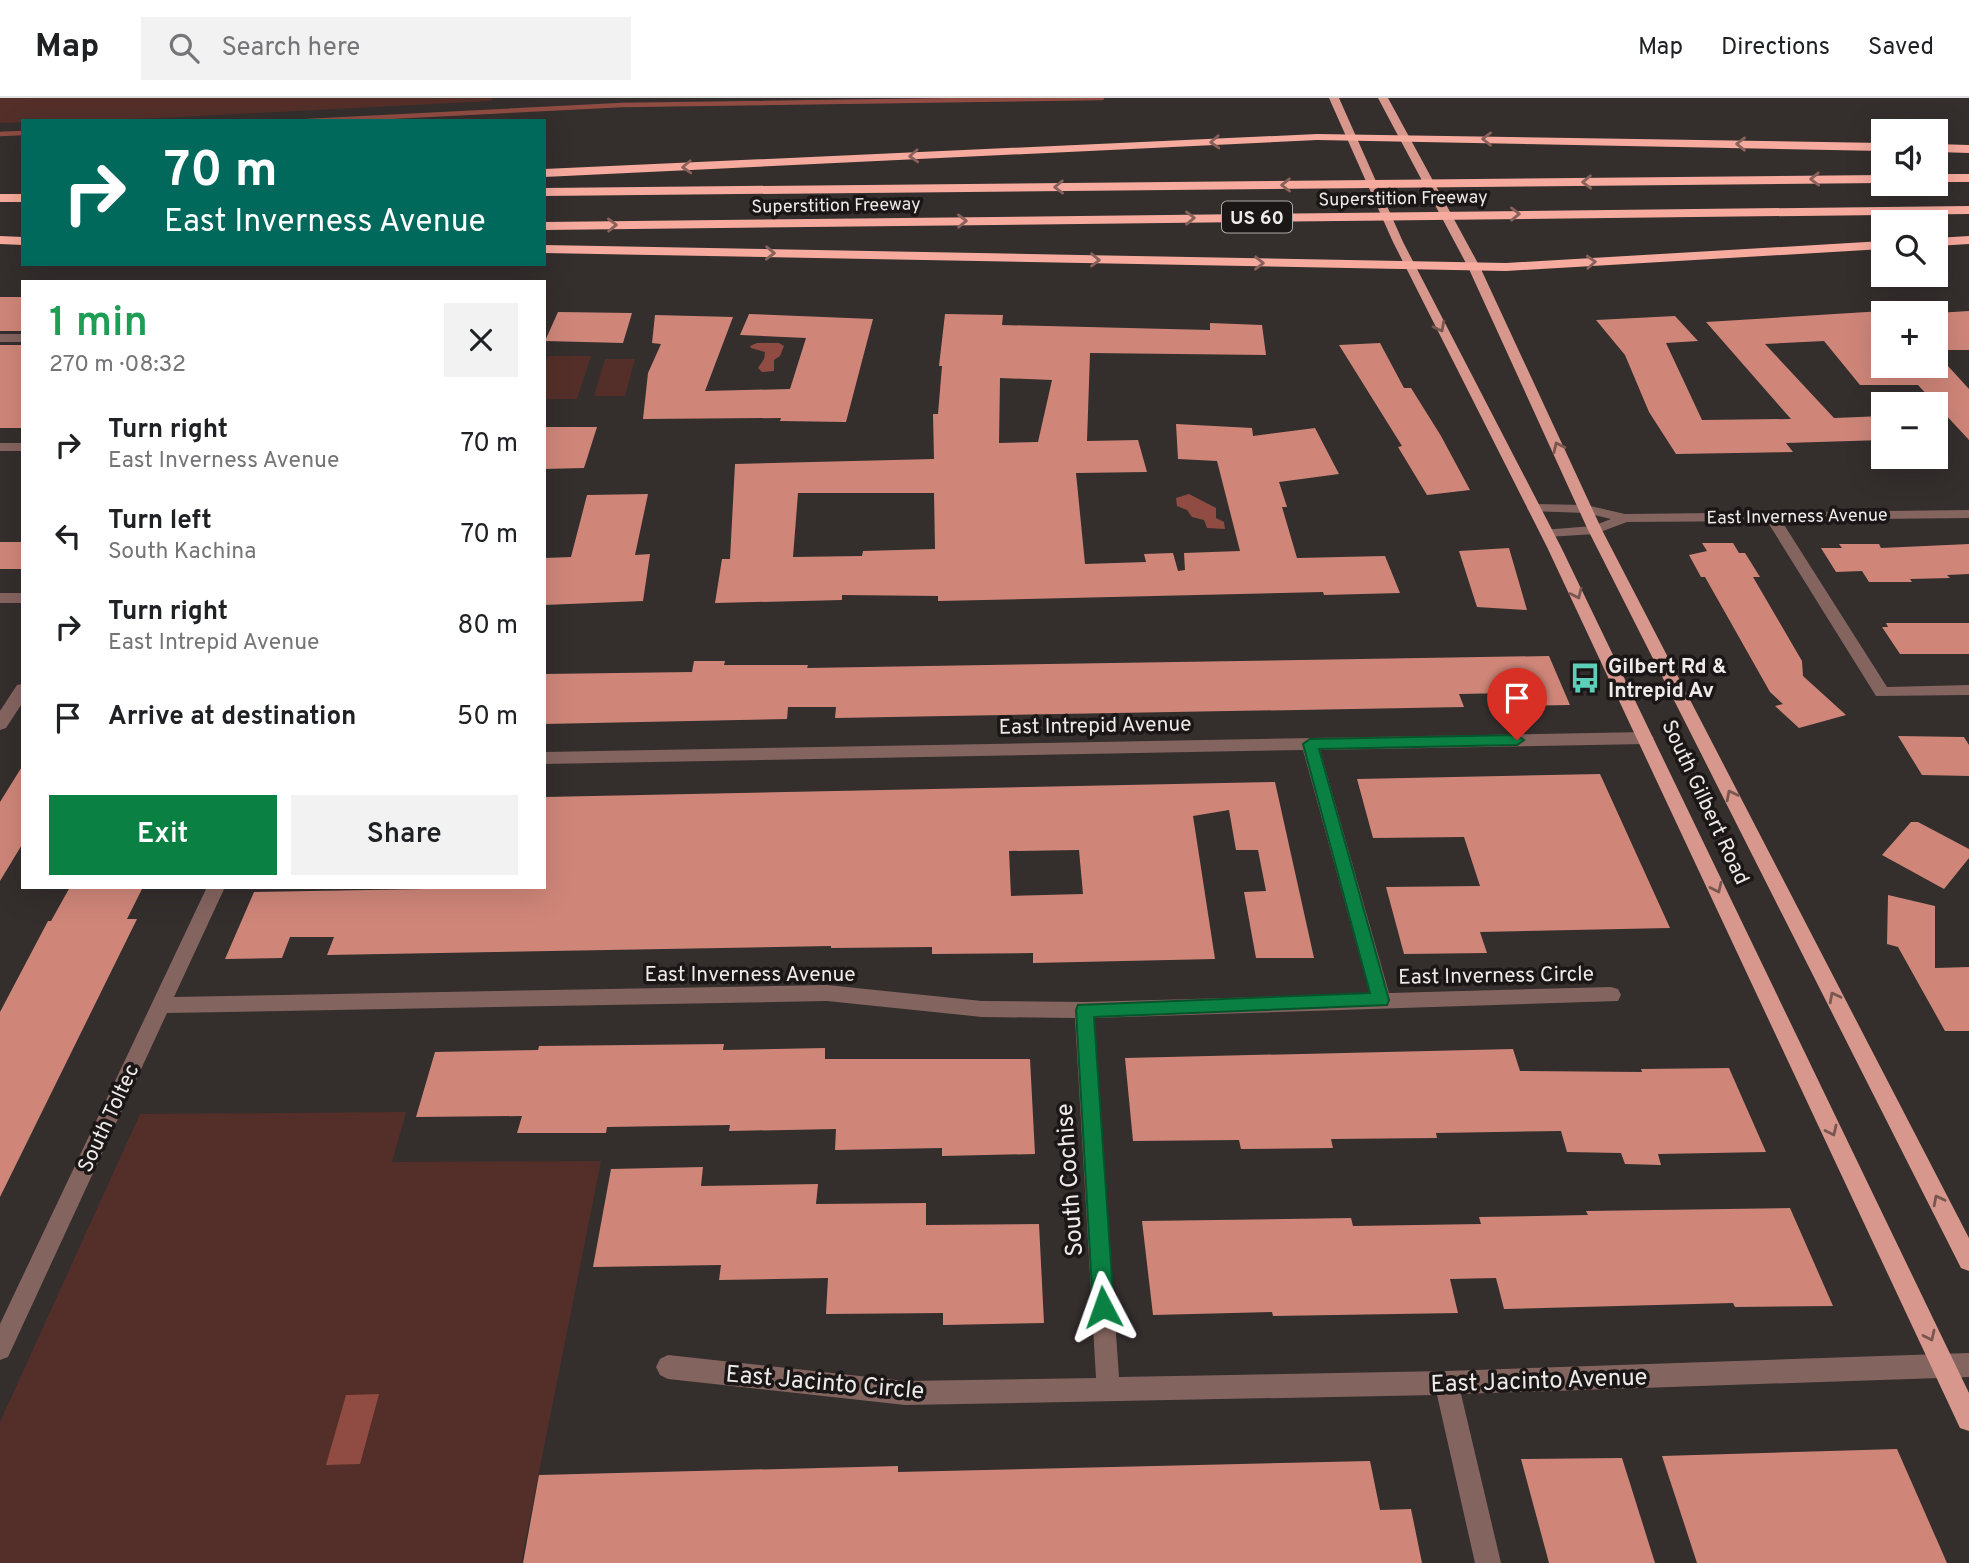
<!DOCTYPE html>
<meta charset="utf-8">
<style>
:root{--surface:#fff;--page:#f2f2f2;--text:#202124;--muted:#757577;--line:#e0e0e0;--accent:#0b8043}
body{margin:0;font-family:Overpass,sans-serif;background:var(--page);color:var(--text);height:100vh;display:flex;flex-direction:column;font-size:26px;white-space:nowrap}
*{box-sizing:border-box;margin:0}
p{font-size:23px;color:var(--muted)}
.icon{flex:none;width:38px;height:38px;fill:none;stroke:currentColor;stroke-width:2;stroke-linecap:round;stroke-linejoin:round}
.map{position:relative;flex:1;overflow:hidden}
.sheet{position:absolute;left:21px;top:182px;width:525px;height:609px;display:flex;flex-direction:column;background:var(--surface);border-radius:0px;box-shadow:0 7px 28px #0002}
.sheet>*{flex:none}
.hud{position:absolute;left:21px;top:21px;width:525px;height:147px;border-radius:0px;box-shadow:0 7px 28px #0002;background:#00695c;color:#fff;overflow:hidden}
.fabs{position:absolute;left:1871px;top:21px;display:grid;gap:14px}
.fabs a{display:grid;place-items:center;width:77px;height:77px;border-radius:0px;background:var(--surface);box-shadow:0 7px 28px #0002;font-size:35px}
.pin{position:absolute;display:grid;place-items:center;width:60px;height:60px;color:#fff;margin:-72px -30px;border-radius:50% 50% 50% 0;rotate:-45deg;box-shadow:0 0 7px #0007}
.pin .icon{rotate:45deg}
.me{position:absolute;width:77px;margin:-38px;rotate:356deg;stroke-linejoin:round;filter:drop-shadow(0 0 5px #0008)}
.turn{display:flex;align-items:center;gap:24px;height:147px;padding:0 28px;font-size:32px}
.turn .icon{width:91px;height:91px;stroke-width:2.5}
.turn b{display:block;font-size:49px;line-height:60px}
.round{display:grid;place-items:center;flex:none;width:74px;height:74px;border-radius:0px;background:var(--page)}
.headline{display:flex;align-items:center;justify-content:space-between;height:119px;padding:0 28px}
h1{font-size:42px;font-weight:600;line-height:52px;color:#1e9e55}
.button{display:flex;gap:14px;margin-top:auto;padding:14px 28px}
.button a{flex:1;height:80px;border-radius:0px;background:var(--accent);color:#fff;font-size:28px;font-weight:600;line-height:80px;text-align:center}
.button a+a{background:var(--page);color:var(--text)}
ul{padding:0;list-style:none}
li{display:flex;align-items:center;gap:21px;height:91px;padding:0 28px}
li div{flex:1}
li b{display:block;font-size:26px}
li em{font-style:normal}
header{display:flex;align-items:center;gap:42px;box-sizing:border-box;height:98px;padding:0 35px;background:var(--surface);border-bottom:2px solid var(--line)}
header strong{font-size:33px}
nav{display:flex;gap:38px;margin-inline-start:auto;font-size:24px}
.search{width:490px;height:63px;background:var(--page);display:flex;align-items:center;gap:18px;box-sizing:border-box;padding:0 24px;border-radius:0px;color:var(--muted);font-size:26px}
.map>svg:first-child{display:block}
.green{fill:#542f29}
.water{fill:#904c42}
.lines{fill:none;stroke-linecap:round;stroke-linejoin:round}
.stream{stroke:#904c42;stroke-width:4.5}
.building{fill:#cf8679;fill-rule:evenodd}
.minor{fill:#84645f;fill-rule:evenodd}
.major{fill:#d7978c;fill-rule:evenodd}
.highway{fill:#f7ab9e;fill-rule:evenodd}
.oneway{stroke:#88615a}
.oneway2{stroke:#785751}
.route{fill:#0b8043;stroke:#07532c;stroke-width:2}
.labels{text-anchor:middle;stroke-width:7;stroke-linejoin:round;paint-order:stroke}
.far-street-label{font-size:18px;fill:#eeeae9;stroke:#1a1716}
.shield{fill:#1a1716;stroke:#aeabaa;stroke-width:2}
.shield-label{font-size:19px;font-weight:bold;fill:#eeeae9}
.poi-label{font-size:21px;font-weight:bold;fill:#eeeae9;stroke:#1a1716;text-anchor:start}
.street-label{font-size:21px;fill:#eeeae9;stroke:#1a1716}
.near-street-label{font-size:24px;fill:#eeeae9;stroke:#1a1716}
</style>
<header>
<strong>Map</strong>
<div class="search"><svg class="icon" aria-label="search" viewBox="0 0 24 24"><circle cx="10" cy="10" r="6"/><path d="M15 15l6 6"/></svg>Search here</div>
<nav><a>Map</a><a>Directions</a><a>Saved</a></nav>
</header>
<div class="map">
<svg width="1969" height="1465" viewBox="0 0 1969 1465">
<rect width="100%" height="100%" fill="#342e2d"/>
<g class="green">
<polygon points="0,0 493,0 491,3 160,20 0,25"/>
<polygon points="548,258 591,258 577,301 544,301 544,268"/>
<polygon points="605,261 635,261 625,298 594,298"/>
<polygon points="406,1014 392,1064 601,1063 521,1465 0,1465 0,1324 140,1016"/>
</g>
<g class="water">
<polygon points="757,245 779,245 784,248 780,258 774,262 774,273 762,274 758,270 764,261 765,254 751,250 750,248"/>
<polygon points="1189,396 1216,410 1216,420 1224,424 1225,431 1207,430 1204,422 1192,419 1187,412 1177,408 1176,400"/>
<polygon points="379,1296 360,1366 326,1367 346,1297"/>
</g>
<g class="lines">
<g class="stream">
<polyline points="308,23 622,7 1102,0"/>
<polyline points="0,36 23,35"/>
</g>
</g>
<g class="building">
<rect x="0" y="199" width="23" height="34"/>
<polygon points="1883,213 1883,268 1948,268 1969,291 1969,342 1918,287 1860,287 1824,243 1765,246 1834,320 1883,318 1883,342 1786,345 1793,354 1676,356 1649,314 1625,257 1596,222 1675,218 1698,243 1666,245 1702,322 1791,321 1706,224"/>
<polygon points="1969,213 1969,252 1936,252 1936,215"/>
<polygon points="558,214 632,215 623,245 545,243"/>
<polygon points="749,216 873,221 846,324 780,323 781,320 643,321 648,275 661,246 652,245 655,217 733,219 705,293 790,291 806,240 740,237"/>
<path d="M945 216 1003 217 1002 227 1210 232V225L1262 227 1266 257 1090 255 1087 343 1138 342 1147 374 1076 375 1085 466 1146 464 1144 456 1173 455 1178 473 1185 472 1184 455 1240 453 1217 363 1178 361 1176 326 1252 330 1253 338 1315 330 1339 376 1279 384 1287 409H1282L1297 460 1385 458 1400 495 1324 497 1323 494 938 503V498L842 497V502L715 505 722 461H730L735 366 934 361 933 316H938L942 268H939ZM1000 280 1052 282 1038 344 999 345ZM798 395H934L935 451 863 453 862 458 793 459Z"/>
<polygon points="1380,245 1404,290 1411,290 1441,338 1470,392 1427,397 1398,349 1402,348 1339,247"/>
<rect x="0" y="247" width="23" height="83"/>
<polygon points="544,329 597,329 584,370 544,371"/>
<polygon points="648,396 635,457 650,456 643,503 544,507 544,460 571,459 587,397"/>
<rect x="0" y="444" width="23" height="27"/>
<polygon points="1702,445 1733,445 1739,455 1745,455 1760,479 1753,479 1802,563 1803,578 1846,617 1799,630 1775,608 1783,606 1770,594 1705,479 1701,479 1689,457 1707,453"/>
<polygon points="1839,446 1879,446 1881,450 1969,446 1969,476 1947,477 1950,480 1910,481 1912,484 1869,484 1862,473 1836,474 1821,450 1842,450"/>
<polygon points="1509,450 1527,512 1477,509 1459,453"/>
<polygon points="1886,525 1969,525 1969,556 1900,556 1882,529 1888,529"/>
<polygon points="1549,558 1570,607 1514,608 1509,595 1459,596 1464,609 835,620 836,609 788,609 787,621 544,626 544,576 692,574 694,563 725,563 724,567 808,567 807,570"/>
<polygon points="1898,638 1964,639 1969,647 1969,678 1922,677"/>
<polygon points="23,667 23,745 0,783 0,704"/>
<polygon points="1600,676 1670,830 1480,834 1487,855 1404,856 1386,789 1480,788 1464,739 1373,740 1357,681"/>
<path d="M1275 684 1314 860H1256L1244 794 1266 793 1258 752H1236L1229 712 1193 718 1215 861 1033 865V855L932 856V849L831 850V848L327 857 334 839H290L282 860 225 861 254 794 544 789V699ZM1079 752 1083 796 1011 798 1009 753Z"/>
<polygon points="1911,724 1918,724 1969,751 1969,760 1944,791 1882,757"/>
<polygon points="70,789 143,789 127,821 137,821 0,1099 0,914 48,823 51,823"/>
<polygon points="1888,797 1935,808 1935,870 1969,869 1969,933 1945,933 1898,849 1887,846"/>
<polygon points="724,946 723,952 825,950 825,961 1030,961 1035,1056 942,1058 942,1050 835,1052 836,1031 729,1033 730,1027 607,1029 606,1035 517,1035 522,1018 416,1019 435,954 538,952 539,948"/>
<polygon points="1513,951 1520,973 1642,974 1641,971 1729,970 1766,1054 1658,1056 1661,1067 1625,1066 1621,1055 1567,1054 1561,1033 1436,1035 1437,1040 1331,1041 1333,1050 1241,1051 1239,1042 1133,1043 1125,960"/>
<polygon points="703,1069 701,1088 818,1086 816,1106 926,1105 926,1127 1039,1126 1044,1225 943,1227 943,1215 826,1216 828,1180 719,1182 721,1167 593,1169 611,1071"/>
<polygon points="1790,1110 1833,1208 1735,1209 1733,1205 1504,1211 1496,1180 1450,1181 1458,1215 1273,1218 1272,1214 1153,1217 1142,1123 1351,1120 1353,1128 1481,1126 1479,1119 1588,1117 1586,1113"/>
<polygon points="1897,1351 1947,1465 1697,1465 1662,1358"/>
<polygon points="1622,1360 1655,1465 1549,1465 1521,1361"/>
<polygon points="1370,1363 1380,1412 1411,1411 1422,1465 523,1465 539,1377 898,1368 898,1374"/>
</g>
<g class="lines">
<g class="minor">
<rect x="0" y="236" width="23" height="8"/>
<rect x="0" y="345" width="23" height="8"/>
<polygon points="1534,406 1586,407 1625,416 1969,412 1969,420 1781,422 1887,589 1969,587 1969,597 1876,598 1767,423 1627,424 1595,436 1547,439 1540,435 1542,432 1593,428 1611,421 1586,415 1529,413 1527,410"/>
<rect x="0" y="495" width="23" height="10"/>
<polygon points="23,586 23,604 6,630 0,632 0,613 17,587"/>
<polygon points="1646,634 1654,640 1646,646 1320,652 1389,895 1611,889 1618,891 1621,897 1618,903 1094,920 1119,1279 1446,1273 1969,1255 1969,1279 1461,1296 1501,1465 1475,1465 1437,1297 905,1307 668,1281 660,1277 656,1269 660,1261 668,1257 905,1283 1096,1280 1075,920 982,919 827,903 167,915 8,1259 0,1262 0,1226 207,789 225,789 174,899 827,887 982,903 1084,904 1370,896 1303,652 544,666 544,654"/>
</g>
<g class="major">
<polygon points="1329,0 1339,0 1403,144 1561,449 1969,1295 1969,1333 1960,1330 1547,449 1393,144"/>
<polygon points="1378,0 1388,0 1480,169 1602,432 1969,1140 1969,1173 1961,1170 1588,432 1468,169"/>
</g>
<g class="highway">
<polygon points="1317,36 1883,45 1883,53 1317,42 544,79 544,71"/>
<polygon points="1936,46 1969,47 1969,55 1936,54"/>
<rect x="1936" y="76" width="33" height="8"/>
<polygon points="1883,77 1883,85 544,98 544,90"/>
<rect x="0" y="96" width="23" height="8"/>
<polygon points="1969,108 1969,116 544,132 544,124"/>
<polygon points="0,138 23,139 23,147 0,146"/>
<polygon points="1969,138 1969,146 1936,148 1936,140"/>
<polygon points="1883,143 1883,151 1506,173 544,155 544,147 1506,165"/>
</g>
</g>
<defs><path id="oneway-chevron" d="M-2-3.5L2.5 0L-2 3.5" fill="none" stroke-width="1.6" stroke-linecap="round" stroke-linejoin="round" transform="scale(1.75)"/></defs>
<g class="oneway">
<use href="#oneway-chevron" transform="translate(1487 41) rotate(-179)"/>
<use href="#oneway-chevron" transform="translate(1215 44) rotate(177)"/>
<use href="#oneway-chevron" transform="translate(1741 46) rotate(-179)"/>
<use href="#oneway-chevron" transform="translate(914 58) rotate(177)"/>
<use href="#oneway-chevron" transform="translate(687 69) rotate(177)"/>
<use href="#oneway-chevron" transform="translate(1815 81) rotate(179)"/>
<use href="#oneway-chevron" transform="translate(1587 84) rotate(179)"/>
<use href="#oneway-chevron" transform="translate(1286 87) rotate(179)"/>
<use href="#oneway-chevron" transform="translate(1059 89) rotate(179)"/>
<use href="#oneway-chevron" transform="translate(1515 116) rotate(-1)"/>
<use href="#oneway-chevron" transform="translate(1190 120) rotate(-1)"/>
<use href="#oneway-chevron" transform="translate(962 123) rotate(-1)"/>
<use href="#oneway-chevron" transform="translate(612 127) rotate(-1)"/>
<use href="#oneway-chevron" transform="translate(770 155) rotate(1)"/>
<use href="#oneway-chevron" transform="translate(1095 162) rotate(1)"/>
<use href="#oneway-chevron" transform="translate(1591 164) rotate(-3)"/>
<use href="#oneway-chevron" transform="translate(1259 165) rotate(1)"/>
</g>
<g class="oneway2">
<use href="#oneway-chevron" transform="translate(1440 229) rotate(63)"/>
<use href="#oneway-chevron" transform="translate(1558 349) rotate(-115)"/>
<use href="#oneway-chevron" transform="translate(1577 496) rotate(65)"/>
<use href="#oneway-chevron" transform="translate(1731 697) rotate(-117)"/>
<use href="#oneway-chevron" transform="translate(1717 790) rotate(65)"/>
<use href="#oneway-chevron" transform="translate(1834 899) rotate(-117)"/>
<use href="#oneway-chevron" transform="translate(1832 1033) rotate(65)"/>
<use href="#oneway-chevron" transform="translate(1938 1102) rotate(-117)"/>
<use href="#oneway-chevron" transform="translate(1930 1238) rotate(65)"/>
</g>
<polygon class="route" points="1517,637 1524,642 1517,647 1319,651 1389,902 1387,907 1094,919 1114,1209 1111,1216 1103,1219 1096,1216 1093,1209 1076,912 1078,907 1370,895 1303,646 1310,641"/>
<defs>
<g id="bus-bare" transform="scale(2.415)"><path d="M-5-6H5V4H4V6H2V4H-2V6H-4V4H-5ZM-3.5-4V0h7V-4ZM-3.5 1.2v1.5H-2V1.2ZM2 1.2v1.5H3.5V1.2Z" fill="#5cceba" stroke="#1a1716" stroke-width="2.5" paint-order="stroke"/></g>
</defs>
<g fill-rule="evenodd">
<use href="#bus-bare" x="1585" y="580"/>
</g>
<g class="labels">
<g class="far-street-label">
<text transform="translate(1403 100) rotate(-1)" y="6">Superstition Freeway</text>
<text transform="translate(836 107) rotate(-1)" y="6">Superstition Freeway</text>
<text transform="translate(1797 418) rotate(-1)" y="6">East Inverness Avenue</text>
</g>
<rect class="shield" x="1222" y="103.5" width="70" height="31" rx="5"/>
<g class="shield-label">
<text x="1257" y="126">US 60</text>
</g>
<g class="poi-label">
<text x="1608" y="575">Gilbert Rd &amp;<tspan x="1608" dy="24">Intrepid Av</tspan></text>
</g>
<g class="street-label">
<text transform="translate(1095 627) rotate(-1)" y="7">East Intrepid Avenue</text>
<text transform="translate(1706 704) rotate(65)" y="7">South Gilbert Road</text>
<text x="750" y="883">East Inverness Avenue</text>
<text transform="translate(1496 877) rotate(-1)" y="7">East Inverness Circle</text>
<text transform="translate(108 1020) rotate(-65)" y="7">South Toltec</text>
</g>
<g class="near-street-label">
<text transform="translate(1069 1082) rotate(-94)" y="8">South Cochise</text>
<text transform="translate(1539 1282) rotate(-2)" y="8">East Jacinto Avenue</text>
<text transform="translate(825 1284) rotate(5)" y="8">East Jacinto Circle</text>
</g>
</g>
</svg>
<div class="fabs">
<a><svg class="icon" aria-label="sound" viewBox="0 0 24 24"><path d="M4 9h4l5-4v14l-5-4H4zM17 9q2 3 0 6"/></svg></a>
<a><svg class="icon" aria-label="search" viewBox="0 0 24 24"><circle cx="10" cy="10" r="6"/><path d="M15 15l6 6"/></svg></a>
<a>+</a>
<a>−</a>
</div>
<div class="pin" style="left:1517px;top:642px;background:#d93025"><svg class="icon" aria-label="arrive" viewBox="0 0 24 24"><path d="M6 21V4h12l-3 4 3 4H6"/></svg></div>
<svg class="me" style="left:1103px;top:1209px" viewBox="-20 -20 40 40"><path d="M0-17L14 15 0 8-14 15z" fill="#0b8043" stroke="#fff" stroke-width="4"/></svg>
<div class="hud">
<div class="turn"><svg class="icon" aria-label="right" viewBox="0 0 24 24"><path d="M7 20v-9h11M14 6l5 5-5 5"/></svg><div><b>70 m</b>East Inverness Avenue</div></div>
</div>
<section class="sheet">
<div class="headline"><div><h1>1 min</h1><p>270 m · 08:32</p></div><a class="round"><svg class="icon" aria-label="close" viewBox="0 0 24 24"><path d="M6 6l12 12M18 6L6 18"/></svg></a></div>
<ul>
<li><svg class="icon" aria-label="right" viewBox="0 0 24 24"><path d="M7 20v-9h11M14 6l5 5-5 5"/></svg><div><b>Turn right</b><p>East Inverness Avenue</p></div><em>70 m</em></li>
<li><svg class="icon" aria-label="left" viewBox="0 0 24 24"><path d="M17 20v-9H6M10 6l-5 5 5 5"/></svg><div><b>Turn left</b><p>South Kachina</p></div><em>70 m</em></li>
<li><svg class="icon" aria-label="right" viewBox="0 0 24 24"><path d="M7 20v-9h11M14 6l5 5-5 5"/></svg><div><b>Turn right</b><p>East Intrepid Avenue</p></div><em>80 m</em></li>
<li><svg class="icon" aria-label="arrive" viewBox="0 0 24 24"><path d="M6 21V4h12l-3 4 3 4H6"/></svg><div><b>Arrive at destination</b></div><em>50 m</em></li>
</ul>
<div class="button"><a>Exit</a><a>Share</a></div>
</section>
</div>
